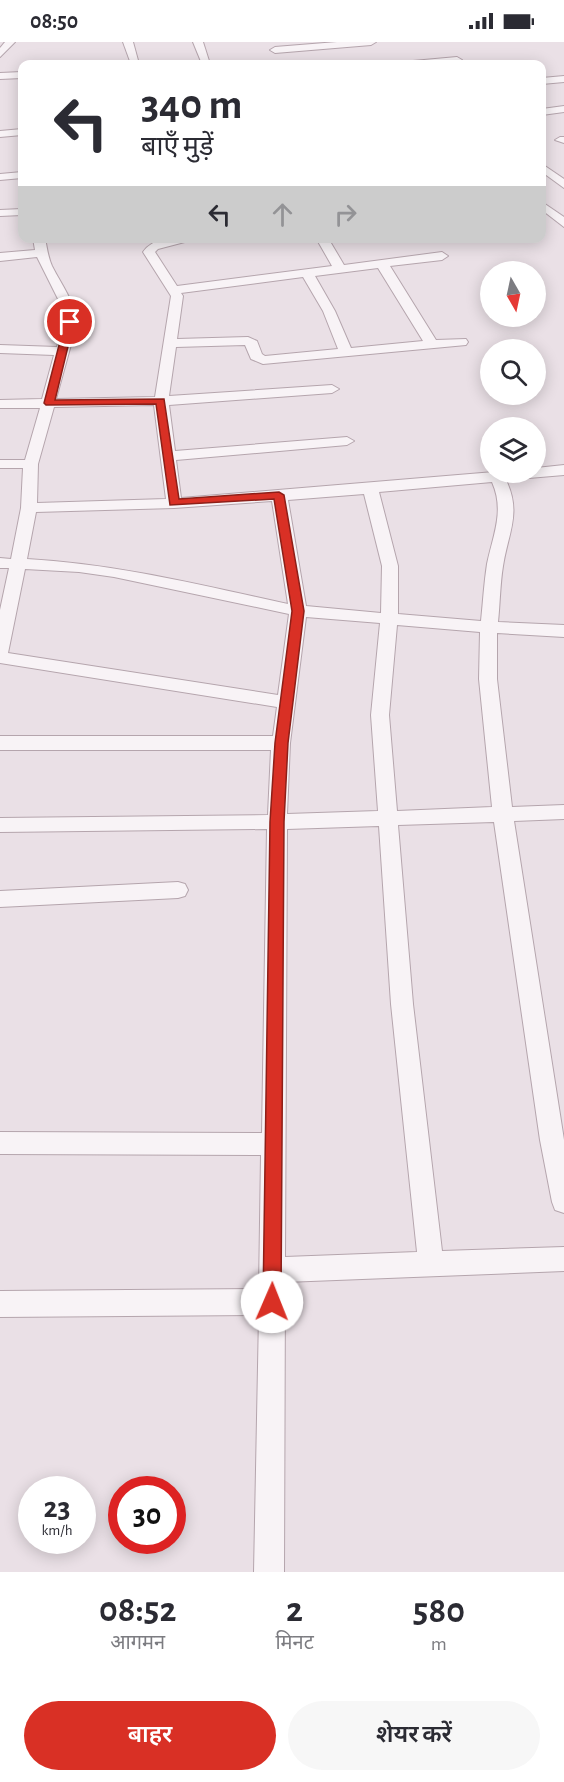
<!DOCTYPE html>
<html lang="hi">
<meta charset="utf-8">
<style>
:root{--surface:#fff;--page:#f7f7f7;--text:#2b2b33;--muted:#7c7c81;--accent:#d93025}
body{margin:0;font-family:"Alegreya Sans","Noto Sans Devanagari",sans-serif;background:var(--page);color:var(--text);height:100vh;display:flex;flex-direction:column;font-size:22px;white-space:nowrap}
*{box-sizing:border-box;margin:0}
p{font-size:20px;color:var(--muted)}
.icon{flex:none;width:33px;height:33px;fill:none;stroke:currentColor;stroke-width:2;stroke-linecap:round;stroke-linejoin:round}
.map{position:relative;height:1530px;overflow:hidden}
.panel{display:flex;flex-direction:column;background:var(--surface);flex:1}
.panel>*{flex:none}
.banner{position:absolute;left:18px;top:18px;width:528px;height:183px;border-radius:12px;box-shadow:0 3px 15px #0003;background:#fff;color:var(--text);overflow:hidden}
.needle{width:39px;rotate:171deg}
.buttons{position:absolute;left:480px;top:219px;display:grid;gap:12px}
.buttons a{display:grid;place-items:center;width:66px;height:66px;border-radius:50%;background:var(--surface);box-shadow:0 3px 15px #0003;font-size:30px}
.speed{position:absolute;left:18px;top:1434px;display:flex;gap:12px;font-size:30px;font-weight:700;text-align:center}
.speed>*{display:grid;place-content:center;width:78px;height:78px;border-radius:50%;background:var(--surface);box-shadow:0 3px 15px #0003;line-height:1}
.speed small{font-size:15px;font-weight:400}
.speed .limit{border:9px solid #d22;background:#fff;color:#111}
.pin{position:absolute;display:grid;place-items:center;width:51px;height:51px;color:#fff;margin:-26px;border:3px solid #fff;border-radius:50%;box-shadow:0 2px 6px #0007}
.me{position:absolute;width:66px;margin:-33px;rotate:1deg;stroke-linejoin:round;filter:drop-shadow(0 0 4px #0008)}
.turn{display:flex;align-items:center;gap:21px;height:126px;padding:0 24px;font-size:27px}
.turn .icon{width:78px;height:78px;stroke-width:2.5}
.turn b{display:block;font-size:42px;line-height:51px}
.lanes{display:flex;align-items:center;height:57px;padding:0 24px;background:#0003;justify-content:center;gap:30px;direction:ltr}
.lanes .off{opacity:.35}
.eta{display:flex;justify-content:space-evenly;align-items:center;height:102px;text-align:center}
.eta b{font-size:36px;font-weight:600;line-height:42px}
.button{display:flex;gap:12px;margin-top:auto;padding:12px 24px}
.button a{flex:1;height:69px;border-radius:36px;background:var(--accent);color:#fff;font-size:24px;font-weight:600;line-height:69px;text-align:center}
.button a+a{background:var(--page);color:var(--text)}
.status{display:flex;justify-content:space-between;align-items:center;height:42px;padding:0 30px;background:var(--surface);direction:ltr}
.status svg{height:16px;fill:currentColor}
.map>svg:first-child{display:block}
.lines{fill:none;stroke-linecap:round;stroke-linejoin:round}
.street-casing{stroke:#b5a5ad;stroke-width:2}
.street{fill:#f8f3f6;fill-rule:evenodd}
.route{fill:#d93025;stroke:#8d1f18;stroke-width:1.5}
</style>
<div class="status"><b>08:50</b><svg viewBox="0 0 49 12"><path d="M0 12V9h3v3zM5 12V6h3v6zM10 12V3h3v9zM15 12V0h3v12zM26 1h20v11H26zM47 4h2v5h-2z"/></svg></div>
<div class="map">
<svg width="564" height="1530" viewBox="0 0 564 1530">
<rect width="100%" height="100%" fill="#eae0e6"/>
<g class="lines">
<g class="street-casing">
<g id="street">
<polygon points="5,0 15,0 0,15 0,6"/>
<polygon points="123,0 133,0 139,22 131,22"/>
<polygon points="193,0 203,0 210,22 202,22"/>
<polygon points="337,0 376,0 371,3 275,11 270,8 275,5"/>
<polygon points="457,15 462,18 460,20 408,22 413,19"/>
<polygon points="22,30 22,36 0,37 0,31"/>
<polygon points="564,34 564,40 542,42 542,36"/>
<polygon points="564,64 564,70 542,73 542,67"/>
<polygon points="22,87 22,93 0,95 0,89"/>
<polygon points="560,95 564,95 564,101 555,98"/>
<polygon points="542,122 564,137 564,146 542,130"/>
<polygon points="22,130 22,136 0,138 0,132"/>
<polygon points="542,160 564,175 564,185 542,168"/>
<polygon points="22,167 22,173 0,174 0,168"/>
<path d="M33 196H45C47 206 48 215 52 224 62 244 74 258 77 281L56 357 155 355 171 254 143 210C155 193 180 196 200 196L158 207 155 210 177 244 332 224 316 196H328L344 223 442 210 448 214 442 218 390 224 436 298 466 297 468 300 466 303 263 322 251 317 245 303 176 305 169 354 332 343 339 347 332 351 169 363 175 409 347 395 354 399 347 403 176 418 181 456 494 430H536V426L564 423V433L506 438C522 471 508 491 503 524 500 542 500 562 498 580L564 583V595L497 591V637L512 765 564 763V777L514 779 564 1098V1171L555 1168 552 1160 540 1098 494 780 398 783 413 962 442 1209 564 1205V1229L285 1240 284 1530H254L259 1273 0 1275V1249L259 1247 261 1113 0 1112V1090L262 1091 267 787 0 790V776L268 773 271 708H0V694H273L277 665 0 621V568L9 526H0V516L11 517 21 466 23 426H0V418H25L40 366H0V358L42 357 54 313 0 311V303L57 305 63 281 61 263 37 215 0 219V211L35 208ZM378 226 423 299 351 306 335 269 315 234ZM303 235 323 269 338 307 265 314 262 312 257 299 248 295 177 297 183 254 181 251ZM154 363 166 457 37 461 38 422 54 365ZM492 440C505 469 493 493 487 522 484 541 483 560 481 579L398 572V524L379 450ZM364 452 382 524 381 571 306 564 288 458ZM272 459 288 562C201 543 116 522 27 517L36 470 174 466ZM25 527 79 530 114 535 289 572 278 653 8 611ZM306 575 380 581 371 673 378 769 287 772 290 701ZM397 583 480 590 479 637 492 765 397 769 389 673ZM379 784 391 962 417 1210 285 1215 287 787Z"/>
<polygon points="178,840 185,842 188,848 185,854 178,856 0,865 0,849"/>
</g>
</g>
<use href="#street" class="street"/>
</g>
<polygon class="route" points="70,278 74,280 55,358 164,357 179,457 279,450 284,453 304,569 288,701 284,780 281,1260 279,1266 272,1269 266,1266 263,1260 270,780 275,701 292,569 274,457 170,463 156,362 46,363 44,361 65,280"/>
</svg>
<div class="buttons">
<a><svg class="needle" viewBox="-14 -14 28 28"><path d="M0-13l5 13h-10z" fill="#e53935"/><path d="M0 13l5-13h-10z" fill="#7c7c81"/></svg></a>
<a><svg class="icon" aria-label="search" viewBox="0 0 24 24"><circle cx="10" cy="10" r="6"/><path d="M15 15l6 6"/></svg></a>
<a><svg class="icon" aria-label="layers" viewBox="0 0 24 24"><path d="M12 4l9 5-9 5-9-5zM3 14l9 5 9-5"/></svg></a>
</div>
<div class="speed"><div>23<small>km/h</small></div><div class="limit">30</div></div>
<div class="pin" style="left:70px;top:280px;background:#d93025"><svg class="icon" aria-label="arrive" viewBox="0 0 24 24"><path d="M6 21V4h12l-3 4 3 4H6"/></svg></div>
<svg class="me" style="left:272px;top:1260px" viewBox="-20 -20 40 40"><circle r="19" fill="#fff"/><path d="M0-13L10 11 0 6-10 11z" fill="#d93025"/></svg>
<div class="banner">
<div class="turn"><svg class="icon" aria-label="left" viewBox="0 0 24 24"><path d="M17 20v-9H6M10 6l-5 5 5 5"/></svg><div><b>340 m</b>बाएँ मुड़ें</div></div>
<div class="lanes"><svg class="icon" aria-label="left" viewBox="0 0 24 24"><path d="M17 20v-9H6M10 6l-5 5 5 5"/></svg><svg class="icon off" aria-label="ahead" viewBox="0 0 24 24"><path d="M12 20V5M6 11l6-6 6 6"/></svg><svg class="icon off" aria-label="right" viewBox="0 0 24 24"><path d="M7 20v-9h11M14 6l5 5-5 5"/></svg></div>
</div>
</div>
<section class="panel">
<div class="eta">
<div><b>08:52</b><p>आगमन</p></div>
<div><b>2</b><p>मिनट</p></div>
<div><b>580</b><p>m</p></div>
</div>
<div class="button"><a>बाहर</a><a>शेयर करें</a></div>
</section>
